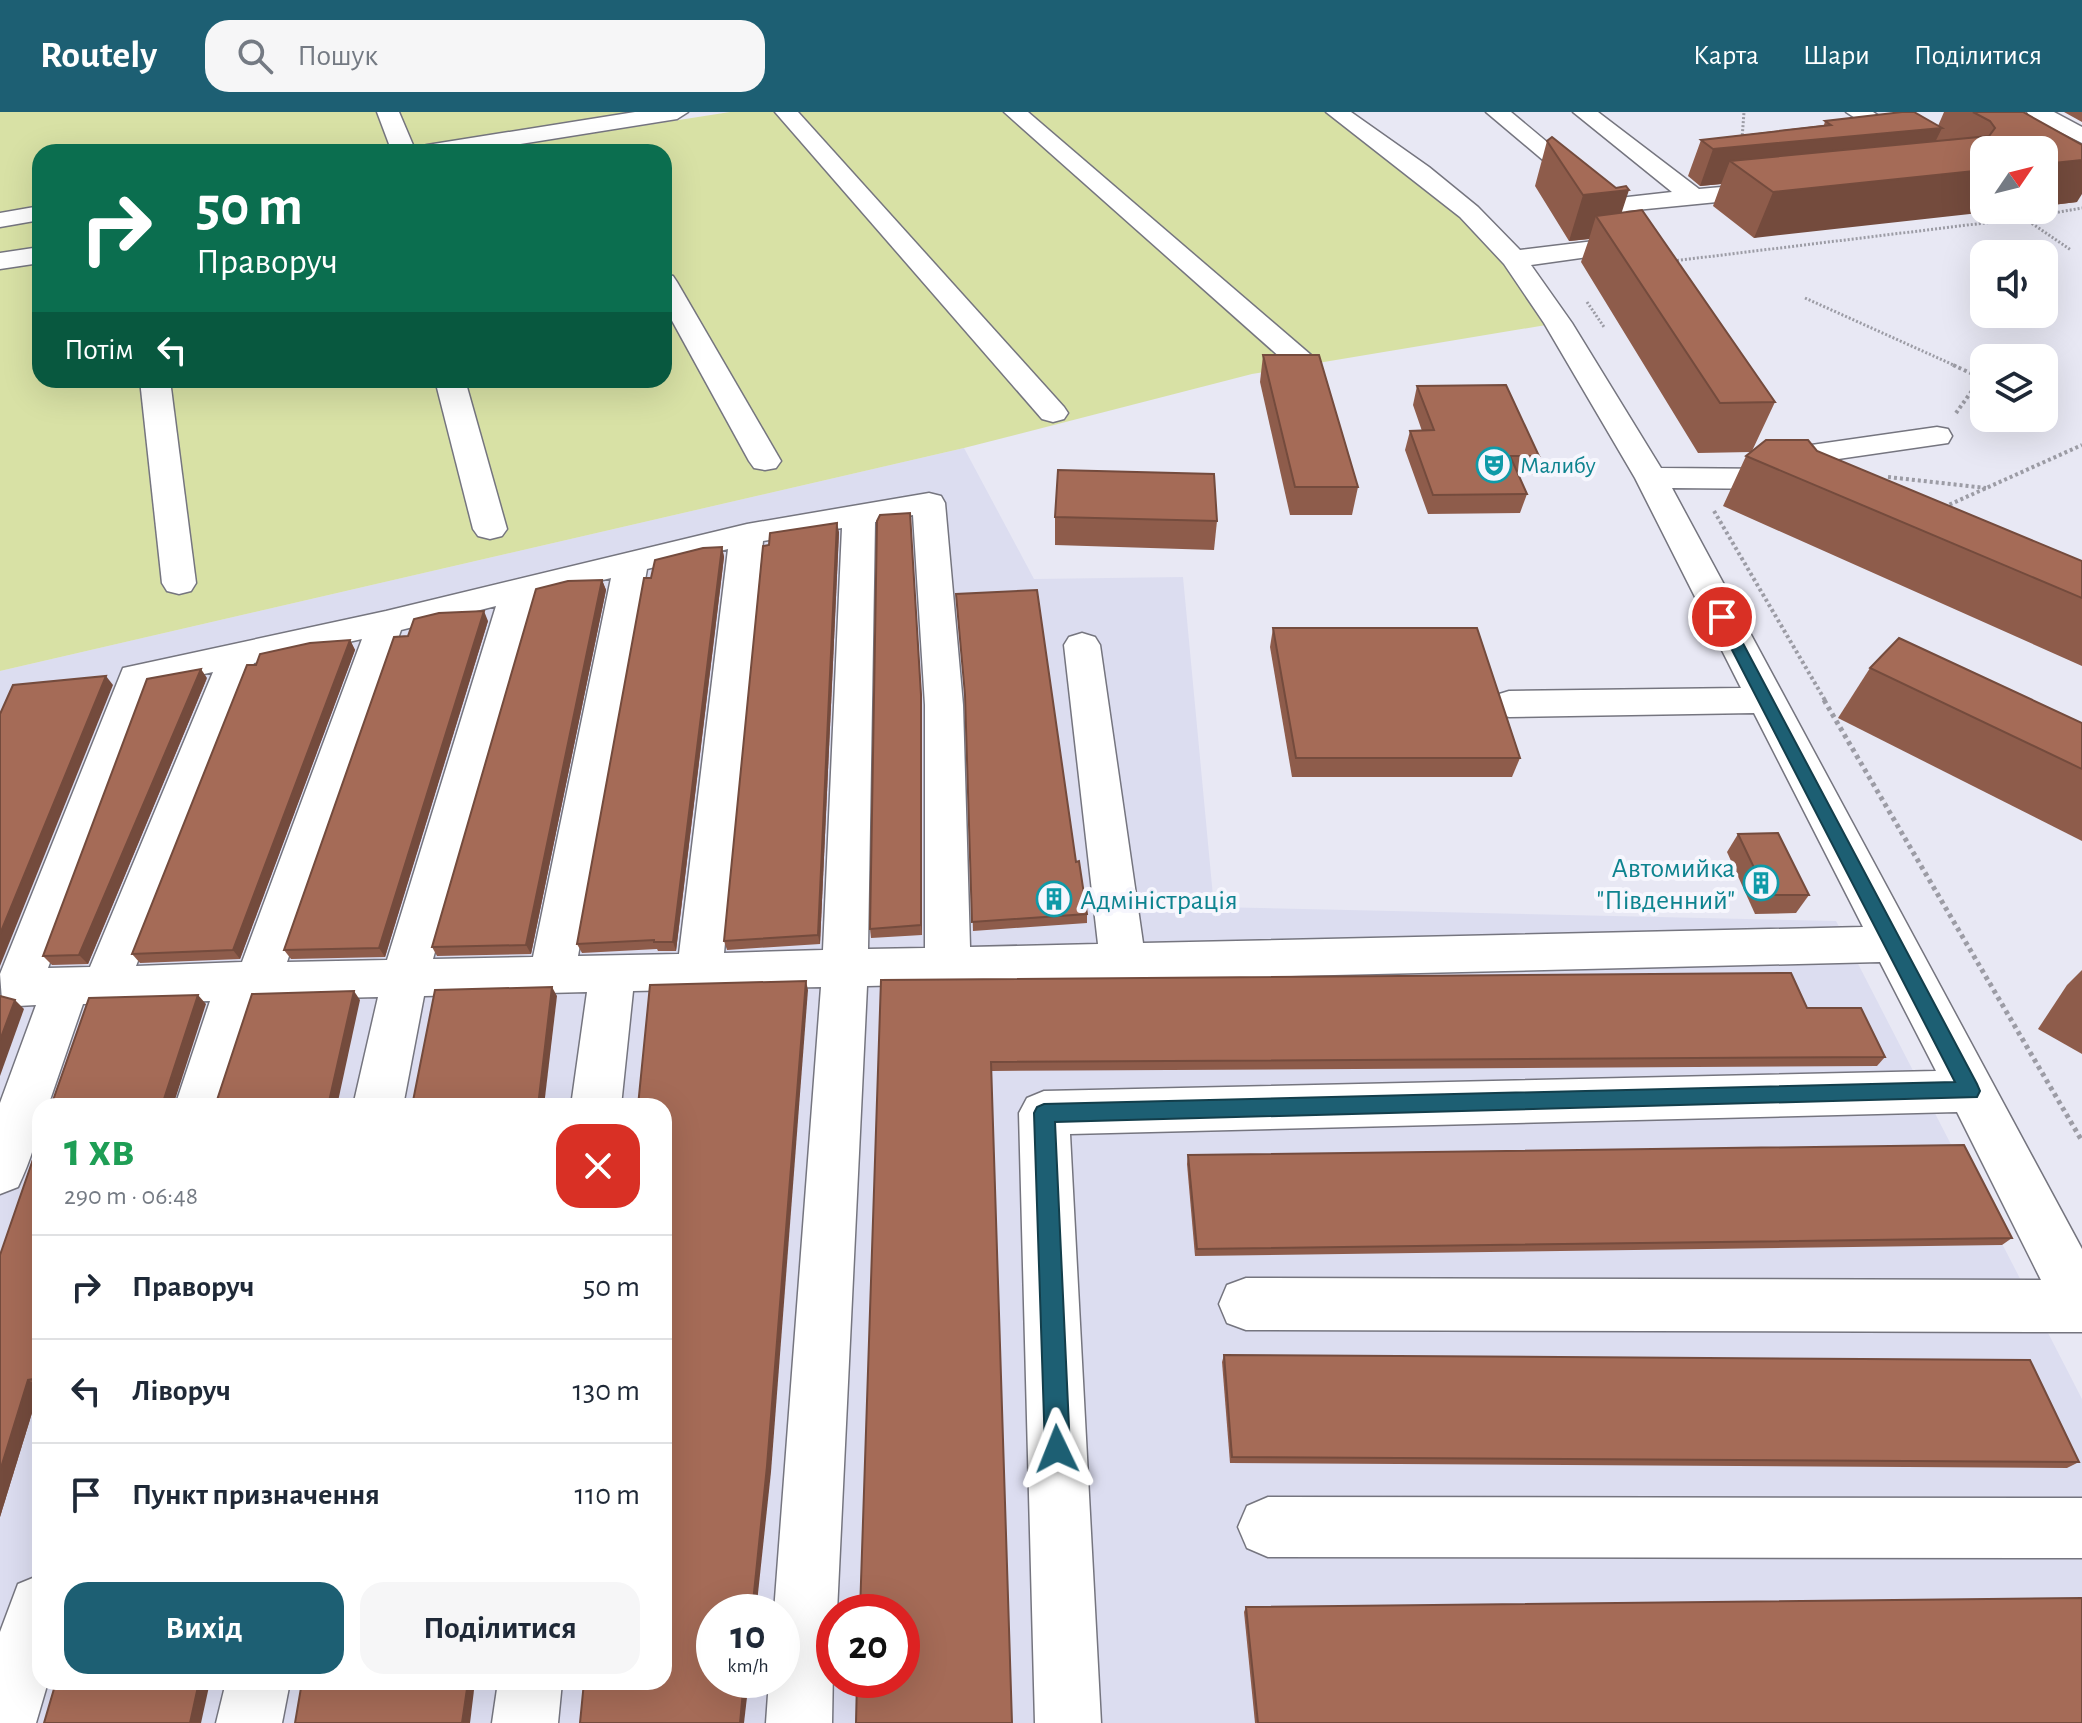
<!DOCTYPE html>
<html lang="uk">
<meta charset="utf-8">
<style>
:root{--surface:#fff;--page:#f6f6f7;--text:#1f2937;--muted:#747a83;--line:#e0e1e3;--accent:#1d5f73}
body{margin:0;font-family:"Alegreya Sans",sans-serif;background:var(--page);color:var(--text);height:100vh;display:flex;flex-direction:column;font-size:30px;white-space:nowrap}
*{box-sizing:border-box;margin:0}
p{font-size:26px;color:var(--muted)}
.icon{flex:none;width:44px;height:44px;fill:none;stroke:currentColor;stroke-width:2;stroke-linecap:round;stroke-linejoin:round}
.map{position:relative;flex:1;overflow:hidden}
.panel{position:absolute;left:32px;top:986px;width:640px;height:592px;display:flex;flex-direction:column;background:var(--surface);border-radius:24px;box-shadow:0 8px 32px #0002}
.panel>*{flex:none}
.top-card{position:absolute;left:32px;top:32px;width:640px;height:244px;border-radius:24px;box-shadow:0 8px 32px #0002;background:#0b6e4f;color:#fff;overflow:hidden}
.needle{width:52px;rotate:55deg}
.controls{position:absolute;left:1970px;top:24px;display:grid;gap:16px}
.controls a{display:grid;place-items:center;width:88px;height:88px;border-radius:16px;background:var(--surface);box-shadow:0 8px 32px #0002;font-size:40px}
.speed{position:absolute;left:696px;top:1482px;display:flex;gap:16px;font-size:40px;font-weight:700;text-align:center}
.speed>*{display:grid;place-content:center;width:104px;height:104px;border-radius:50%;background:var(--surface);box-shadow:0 8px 32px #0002;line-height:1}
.speed small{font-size:20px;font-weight:400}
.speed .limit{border:12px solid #d22;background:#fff;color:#111}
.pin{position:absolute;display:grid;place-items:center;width:68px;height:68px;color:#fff;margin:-34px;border:4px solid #fff;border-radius:50%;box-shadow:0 2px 8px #0007}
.me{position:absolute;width:88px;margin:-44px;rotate:358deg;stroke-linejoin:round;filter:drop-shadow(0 0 6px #0008)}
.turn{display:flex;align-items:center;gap:28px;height:168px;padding:0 32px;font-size:36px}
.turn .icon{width:104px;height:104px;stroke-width:2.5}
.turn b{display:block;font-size:56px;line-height:68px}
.then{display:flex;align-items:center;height:76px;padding:0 32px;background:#0003;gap:16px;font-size:30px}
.round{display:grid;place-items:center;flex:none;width:84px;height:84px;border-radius:24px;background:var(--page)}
.overview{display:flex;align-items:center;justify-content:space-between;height:136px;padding:0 32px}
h1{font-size:48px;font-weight:700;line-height:60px;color:#1e9e55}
.button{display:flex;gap:16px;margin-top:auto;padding:16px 32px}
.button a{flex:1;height:92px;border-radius:24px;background:var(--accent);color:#fff;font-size:32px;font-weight:700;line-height:92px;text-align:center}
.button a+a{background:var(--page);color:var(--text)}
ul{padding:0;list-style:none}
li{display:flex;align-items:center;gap:24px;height:104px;padding:0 32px;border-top:2px solid var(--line)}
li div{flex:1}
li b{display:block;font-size:30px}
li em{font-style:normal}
header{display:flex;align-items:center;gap:48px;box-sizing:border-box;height:112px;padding:0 40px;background:var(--accent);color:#fff}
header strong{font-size:38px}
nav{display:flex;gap:44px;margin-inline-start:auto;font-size:28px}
.search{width:560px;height:72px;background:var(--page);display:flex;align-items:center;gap:20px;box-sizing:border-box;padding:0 28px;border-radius:24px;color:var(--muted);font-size:30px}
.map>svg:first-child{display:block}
.built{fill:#dcddf0;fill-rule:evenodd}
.green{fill:#d8e1a5}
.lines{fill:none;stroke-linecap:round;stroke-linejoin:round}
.minor-casing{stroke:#75757f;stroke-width:3}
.path-far2{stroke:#9c9ca5;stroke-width:3;stroke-dasharray:2 2;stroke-linecap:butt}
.path-far1{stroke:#9c9ca5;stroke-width:4;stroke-dasharray:3 3;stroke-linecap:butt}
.path{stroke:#9c9ca5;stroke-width:5;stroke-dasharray:4 4;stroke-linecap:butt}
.minor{fill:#fff;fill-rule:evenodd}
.wall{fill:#8e5c4b}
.shaded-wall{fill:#744b3d}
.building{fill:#a56b57;stroke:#744b3d;stroke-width:2}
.route{fill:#1d5f73;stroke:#133e4b;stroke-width:2}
.labels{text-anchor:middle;stroke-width:8;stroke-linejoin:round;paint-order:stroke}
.far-culture-label{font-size:24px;fill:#0d838f;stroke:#f6f6fd;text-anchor:start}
.culture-label{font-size:28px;fill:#0d838f;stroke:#f6f6fd;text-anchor:end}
</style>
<header>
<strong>Routely</strong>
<div class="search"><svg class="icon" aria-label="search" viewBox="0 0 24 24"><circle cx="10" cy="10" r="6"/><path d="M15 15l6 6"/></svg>Пошук</div>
<nav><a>Карта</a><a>Шари</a><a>Поділитися</a></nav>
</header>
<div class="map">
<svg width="2082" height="1611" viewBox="0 0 2082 1611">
<rect width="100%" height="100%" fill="#e8e8f4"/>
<path class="built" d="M964 336 1034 467 1183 465 1214 795 1836 809 2082 1287V1611H0V559ZM40 994H664V1570H40ZM714 1500H782V1568H714ZM834 1500H902V1568H834Z"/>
<g class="green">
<polygon points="0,0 642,0 376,40 40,40 40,93 0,100"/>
<polygon points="730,0 1337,0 1421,60 1558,211 1252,262 964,336 0,559 0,115 40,109 40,268 664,268 664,40 474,40"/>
</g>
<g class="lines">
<g class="minor-casing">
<g id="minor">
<polygon points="377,0 399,0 416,40 419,35 427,33 635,0 688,0 677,7 470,40 392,40"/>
<polygon points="775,0 798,0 1064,295 1068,301 1064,307 1053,310 1042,307"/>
<polygon points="1004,0 1028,0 1311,243 1315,249 1311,255 1301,258 1291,255"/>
<path d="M1326 0H1351L1429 55 1478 95 1520 138 1619 126 1598 93 1601 88 1672 80 1573 0H1598L1699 77 1778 70 1787 72 1790 77 1787 82 1778 84 1626 99 1649 132 1645 137 1531 153 1572 211 1661 356 1794 357 1805 360 1810 367 1805 374 1794 377 1672 376 2082 1137V1220L1246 1218 1227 1211 1219 1192 1227 1173 1246 1166 2041 1168 1957 1000 1070 1022 1101 1611H1035L1019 1001 1027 986 1044 979 1936 959 1880 850 867 874 837 1500H834L832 1611H766L769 1568H782V1500H774L821 875 633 879 621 994H571L587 880 424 884 403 994H353L378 885 257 888 225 994H175L210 889 83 892 48 994H40C40 1023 30 1049 18 1075L0 1082V991L36 893 18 894 2 888 0 862 123 556 386 499 747 412 929 381 941 384 945 391 963 593 970 835 1098 832 1064 533 1069 525 1082 521 1095 525 1100 533 1143 831 1863 815 1754 601 1509 605 1496 601 1490 592 1496 583 1509 579 1741 576 1635 366 1544 211 1504 152 1460 105ZM913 403 925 593V836L868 837 875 410ZM842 416 823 838 724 841 763 429ZM728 437 679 842 578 844 647 457ZM611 466 533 845 433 847 534 485ZM496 494 387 848 287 850 401 518ZM362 527 242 850 136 854 254 551ZM213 560 90 855 48 856 151 574Z"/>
<polygon points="1486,0 1511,0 1602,76 1598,81 1582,81"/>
<polygon points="1846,0 1873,0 1926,35 1923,40 1907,40"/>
<polygon points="2027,0 2054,0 2082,15 2082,31 2030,5"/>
<polygon points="40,94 40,108 0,115 0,101"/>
<polygon points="40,135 40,151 0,157 0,141"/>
<polygon points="664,162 673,164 677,170 781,349 776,356 765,358 754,356 749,349 664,194"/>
<polygon points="140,268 170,268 196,471 191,479 179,482 167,479 162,471"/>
<polygon points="435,268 465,268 507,417 502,424 490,427 478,424 473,417"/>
<polygon points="1937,315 1948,317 1952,324 1948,331 1776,356 1765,354 1760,347 1765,340 1776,338"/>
<polygon points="1268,1385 2082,1386 2082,1446 1268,1445 1247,1436 1238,1415 1247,1394"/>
<polygon points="40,1463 40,1570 48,1570 36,1611 0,1611 0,1520 18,1472"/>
<polygon points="226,1570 290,1570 282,1611 216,1611"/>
<polygon points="498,1570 562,1570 558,1611 492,1611"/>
</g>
</g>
<g class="path-far2">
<polyline points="1742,27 1744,0"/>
<polyline points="2012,98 2071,138"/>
<polyline points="1673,149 2025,106 2082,96"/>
<polyline points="1805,186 1958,255"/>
<polyline points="1587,190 1604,215"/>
</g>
<g class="path-far1">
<polyline points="1953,253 1979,265"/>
<polyline points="1956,301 1984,262"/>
<polyline points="1888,365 1986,376"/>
<polyline points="1944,395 2082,333"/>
<polyline points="1714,399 1826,590"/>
</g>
<polyline class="path" points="1824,588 2082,1029"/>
<use href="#minor" class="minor"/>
</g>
<g class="wall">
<polygon points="1944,0 2023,0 2077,90 2044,94 2044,38 1754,126 1713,94 1721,72 1700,74 1688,64 1701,28 1824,13 1825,9 1938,14"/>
<polygon points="2064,0 2082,0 2082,10"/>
<polygon points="1547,29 1621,101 1775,290 1752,339 1817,339 2082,449 2082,554 1723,394 1746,344 1751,340 1698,341 1581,150 1589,127 1569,129 1535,74"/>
<polygon points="1263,243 1358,375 1352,403 1290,403 1260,270"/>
<polygon points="1417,274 1539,344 1533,363 1518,363 1527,382 1520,401 1428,402 1405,338 1410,319 1422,319 1413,293"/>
<polygon points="1055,405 1217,409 1214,438 1055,433"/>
<polygon points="839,420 820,832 727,838 724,829 769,433"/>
<polygon points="722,435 724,445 676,839 658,839 657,837 582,841 577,832 651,466"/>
<polygon points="602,468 606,478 531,842 437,844 432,835"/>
<polygon points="488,509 385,845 291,847 284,838 408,524"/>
<polygon points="1273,516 1520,646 1512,665 1292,665 1270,535"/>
<polygon points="350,528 355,538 240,847 140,851 132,842 256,553"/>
<polygon points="1870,556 2082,611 2082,729 1838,606"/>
<polygon points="207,566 88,852 52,853 43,844"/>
<polygon points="966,588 1076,750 1087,802 1087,811 973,819"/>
<polygon points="922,593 922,823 871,826 870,817"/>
<polygon points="1738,722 1809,783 1796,801 1755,802 1727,740"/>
<polygon points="2082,858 2082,942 2038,917 2067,873"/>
<polygon points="881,868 1807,896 1885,945 1877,954 992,959"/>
<polygon points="40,1027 40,1275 0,1405 0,1143"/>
<polygon points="1188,1043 2012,1126 2002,1133 1195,1144 1187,1052"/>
<polygon points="1224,1243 2079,1350 2067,1356 1230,1351 1222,1250"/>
<polygon points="1246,1495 2082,1611 1255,1611 1244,1500"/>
</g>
<g class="shaded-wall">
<polygon points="1942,16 1924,53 1730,49 1721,72 1700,74 1713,37"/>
<polygon points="2082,48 2082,82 2077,90 2044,94 2044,52"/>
<polygon points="1984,58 1984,98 2006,98 1754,126 1773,80"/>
<polygon points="1629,78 1614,124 1596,104 1589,127 1569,129 1583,83"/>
<polygon points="910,401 922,593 922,823 921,813"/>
<polygon points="837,411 839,420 820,832 818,823"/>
<polygon points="722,435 724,445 676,839 673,830"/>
<polygon points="602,468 606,478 531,842 526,833"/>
<polygon points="484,499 488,509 385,845 379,836"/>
<polygon points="350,528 355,538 240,847 233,838"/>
<polygon points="201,557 207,566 88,852 79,843"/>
<polygon points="106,564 113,573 0,854 0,822"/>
<polygon points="806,869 808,878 771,1360 756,1500 752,1500"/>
<polygon points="552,875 557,884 544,994 538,994"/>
<polygon points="354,879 360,888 337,994 328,994"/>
<polygon points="198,883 206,892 173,994 164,987"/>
<polygon points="15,888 24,897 0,964 0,928"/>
<polygon points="28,1268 40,1275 0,1405 0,1359"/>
<polygon points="744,1568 749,1568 744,1611 740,1611"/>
<polygon points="199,1570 210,1570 201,1611 190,1611"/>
<polygon points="468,1570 475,1570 470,1611 462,1611"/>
</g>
<g class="building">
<polygon points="1902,0 1914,0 1942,16 1713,37 1701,28 1831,13 1825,9"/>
<polygon points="1973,0 2023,0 2082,33 2082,48 2044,52 2044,38 1984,38 1984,58 1773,80 1730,49 1989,24 1995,16 1990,9"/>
<polygon points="1552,25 1616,76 1626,74 1629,78 1583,83 1547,29"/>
<polygon points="1642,98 1775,290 1720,291 1596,104"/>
<polygon points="1263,243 1319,243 1358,375 1295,375"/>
<polygon points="1506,273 1539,344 1510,344 1527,382 1433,383 1410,319 1434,318 1417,274"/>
<polygon points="1766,328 1808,328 1817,339 2082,449 2082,486 1746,344"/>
<polygon points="1058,358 1214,362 1217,409 1055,405"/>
<polygon points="910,401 921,583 921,813 870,817 877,409 880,403"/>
<polygon points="837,411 818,823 724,829 763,434 769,433 770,421"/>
<polygon points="722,435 673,830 654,830 654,828 577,832 644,466 651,466 655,448 703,436"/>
<polygon points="602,468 526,833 432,835 536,477 568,469"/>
<polygon points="1037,478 1076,750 1079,749 1087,802 972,810 965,583 956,482"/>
<polygon points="484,499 379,836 284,838 394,525 408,524 414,507 439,501"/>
<polygon points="1273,516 1477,516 1520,646 1296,646"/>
<polygon points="1899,526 2082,611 2082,657 1870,556"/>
<polygon points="350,528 233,838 132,842 247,553 256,553 260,542 310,531"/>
<polygon points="201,557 79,843 43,844 147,567"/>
<polygon points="106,564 0,822 0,602 13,573"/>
<polygon points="1778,721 1809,783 1767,783 1738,722"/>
<polygon points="1791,861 1807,896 1861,896 1885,945 991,950 1012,1611 856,1611 857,1568 902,1568 902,1500 860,1500 881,868"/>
<polygon points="806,869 767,1354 752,1500 714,1500 714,1568 744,1568 740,1611 580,1611 584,1570 664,1570 664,994 638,994 650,873"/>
<polygon points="552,875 538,994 412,994 435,878"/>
<polygon points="354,879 328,994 51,994 89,886 198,883 164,987 217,988 252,882"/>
<polygon points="0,884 15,888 0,928"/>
<polygon points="40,1027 40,1266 28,1268 0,1359 0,1143"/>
<polygon points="1964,1033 2012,1126 1197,1137 1188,1043"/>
<polygon points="1224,1243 2030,1248 2079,1350 1232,1345"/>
<polygon points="2082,1486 2082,1611 1258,1611 1246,1495"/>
<polygon points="56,1570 199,1570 190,1611 44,1611"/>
<polygon points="302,1570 468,1570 462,1611 295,1611"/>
</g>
<polygon class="route" points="1722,500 1729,505 1977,972 1980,979 1977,985 1055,1010 1070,1337 1066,1345 1057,1349 1049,1345 1045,1337 1034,1001 1037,995 1044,992 1955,970 1715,505"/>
<defs>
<g id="theatre-ring" transform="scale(1.8)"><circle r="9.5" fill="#f6f6fd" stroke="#0f9aa8" stroke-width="1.5"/><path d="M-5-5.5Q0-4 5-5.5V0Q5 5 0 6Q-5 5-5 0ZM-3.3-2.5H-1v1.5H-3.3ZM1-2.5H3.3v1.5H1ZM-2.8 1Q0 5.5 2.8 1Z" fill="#0f9aa8"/></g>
<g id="building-ring" transform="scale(1.8)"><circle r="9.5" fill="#f6f6fd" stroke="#0f9aa8" stroke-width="1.5"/><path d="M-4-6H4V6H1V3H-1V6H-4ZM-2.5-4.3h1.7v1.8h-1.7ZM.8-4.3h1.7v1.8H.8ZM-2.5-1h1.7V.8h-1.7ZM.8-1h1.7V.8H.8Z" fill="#0f9aa8"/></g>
</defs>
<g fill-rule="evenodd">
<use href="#theatre-ring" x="1494" y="353"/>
<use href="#building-ring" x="1761" y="771"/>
<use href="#building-ring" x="1054" y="787"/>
</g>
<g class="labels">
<g class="far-culture-label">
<text x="1520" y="361">Малибу</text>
</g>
<g class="culture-label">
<text x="1735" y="765">Автомийка<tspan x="1735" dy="32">"Південний"</tspan></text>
<text x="1080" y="797" text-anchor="start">Адміністрація</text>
</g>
</g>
</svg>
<div class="controls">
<a><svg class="needle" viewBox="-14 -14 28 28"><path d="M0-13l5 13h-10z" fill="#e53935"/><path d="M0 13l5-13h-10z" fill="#747a83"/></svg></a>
<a><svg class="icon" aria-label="sound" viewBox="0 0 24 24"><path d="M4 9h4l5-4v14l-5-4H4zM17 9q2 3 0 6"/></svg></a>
<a><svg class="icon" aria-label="layers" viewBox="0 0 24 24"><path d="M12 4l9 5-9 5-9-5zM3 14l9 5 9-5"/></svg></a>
</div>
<div class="speed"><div>10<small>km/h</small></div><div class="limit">20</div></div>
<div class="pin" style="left:1722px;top:505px;background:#d93025"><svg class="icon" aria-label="arrive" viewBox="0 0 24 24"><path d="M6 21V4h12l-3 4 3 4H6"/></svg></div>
<svg class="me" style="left:1057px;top:1337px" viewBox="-20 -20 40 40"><path d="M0-17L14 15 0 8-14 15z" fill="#1d5f73" stroke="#fff" stroke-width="4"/></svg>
<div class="top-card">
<div class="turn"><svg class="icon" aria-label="right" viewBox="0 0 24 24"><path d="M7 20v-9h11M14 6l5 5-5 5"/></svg><div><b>50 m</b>Праворуч</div></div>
<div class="then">Потім<svg class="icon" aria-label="left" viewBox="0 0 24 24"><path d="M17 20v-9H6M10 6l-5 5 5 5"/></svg></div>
</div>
<section class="panel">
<div class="overview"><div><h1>1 хв</h1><p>290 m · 06:48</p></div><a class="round" style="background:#d93025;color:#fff"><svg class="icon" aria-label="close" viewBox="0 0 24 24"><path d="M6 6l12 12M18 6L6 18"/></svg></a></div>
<ul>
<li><svg class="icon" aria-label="right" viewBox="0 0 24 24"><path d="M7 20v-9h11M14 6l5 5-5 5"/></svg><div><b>Праворуч</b></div><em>50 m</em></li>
<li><svg class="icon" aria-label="left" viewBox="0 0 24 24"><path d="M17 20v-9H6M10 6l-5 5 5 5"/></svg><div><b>Ліворуч</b></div><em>130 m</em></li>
<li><svg class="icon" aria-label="arrive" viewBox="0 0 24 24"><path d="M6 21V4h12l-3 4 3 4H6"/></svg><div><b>Пункт призначення</b></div><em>110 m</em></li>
</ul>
<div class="button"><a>Вихід</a><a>Поділитися</a></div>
</section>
</div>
